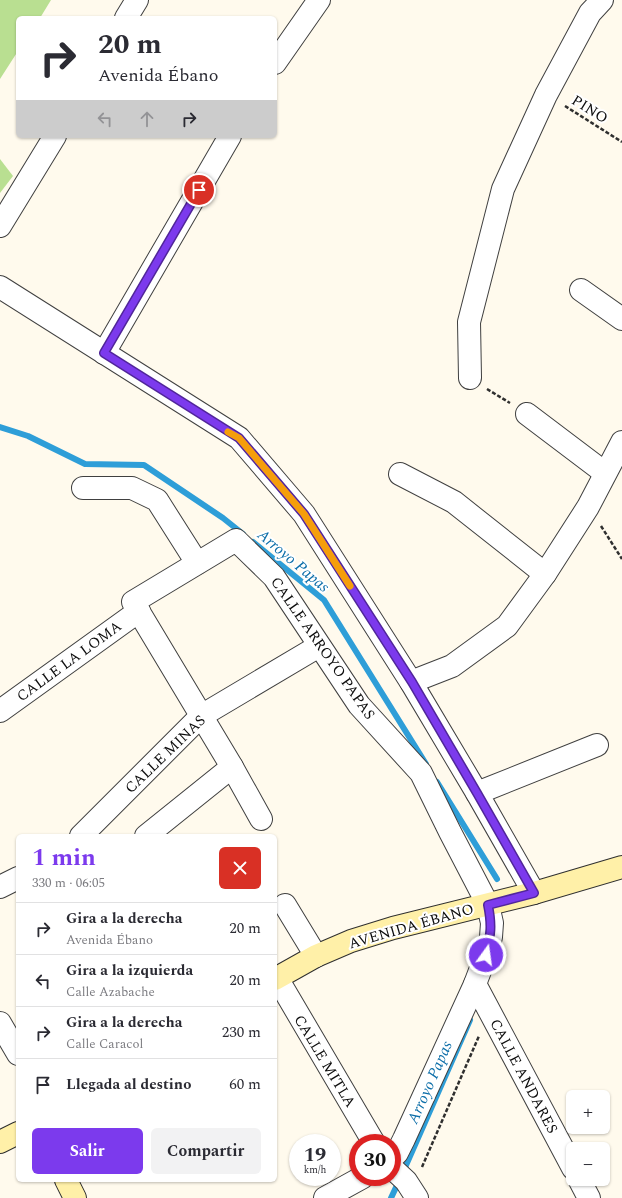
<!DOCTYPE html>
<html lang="es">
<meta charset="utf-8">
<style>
:root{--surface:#fff;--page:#f2f2f3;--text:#2b2b33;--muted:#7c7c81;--line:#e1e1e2;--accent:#7c3aed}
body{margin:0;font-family:Spectral,serif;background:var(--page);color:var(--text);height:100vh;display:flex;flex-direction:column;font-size:15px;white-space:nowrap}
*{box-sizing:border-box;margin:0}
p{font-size:13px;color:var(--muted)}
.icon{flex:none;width:22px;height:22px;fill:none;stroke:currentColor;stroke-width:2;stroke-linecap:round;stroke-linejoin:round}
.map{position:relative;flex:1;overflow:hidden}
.sheet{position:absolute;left:16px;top:834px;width:261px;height:348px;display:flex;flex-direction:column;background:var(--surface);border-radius:6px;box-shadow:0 1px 3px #0004}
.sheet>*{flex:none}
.top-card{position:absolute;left:16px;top:16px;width:261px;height:122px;border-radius:6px;box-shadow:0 1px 3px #0004;background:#fff;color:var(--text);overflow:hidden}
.buttons{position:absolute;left:566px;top:1090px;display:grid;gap:8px}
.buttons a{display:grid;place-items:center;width:44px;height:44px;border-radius:6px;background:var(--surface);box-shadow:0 1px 3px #0004;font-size:20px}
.speed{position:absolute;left:289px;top:1134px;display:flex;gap:8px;font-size:20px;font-weight:700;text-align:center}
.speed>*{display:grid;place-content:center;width:52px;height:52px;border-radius:50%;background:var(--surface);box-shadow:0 1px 3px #0004;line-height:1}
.speed small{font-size:10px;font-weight:400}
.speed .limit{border:6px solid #d22;background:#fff;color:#111}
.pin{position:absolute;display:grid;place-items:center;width:34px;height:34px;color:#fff;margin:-17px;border:2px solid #fff;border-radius:50%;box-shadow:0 1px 4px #0007}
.me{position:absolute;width:44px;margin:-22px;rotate:14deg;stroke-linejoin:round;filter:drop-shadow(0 0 3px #0008)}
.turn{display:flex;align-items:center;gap:14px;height:84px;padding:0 16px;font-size:18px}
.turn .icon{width:52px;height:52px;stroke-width:2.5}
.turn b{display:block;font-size:28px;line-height:34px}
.lanes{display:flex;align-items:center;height:38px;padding:0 16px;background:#0003;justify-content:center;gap:20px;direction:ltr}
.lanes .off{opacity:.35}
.round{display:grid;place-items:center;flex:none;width:42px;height:42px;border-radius:6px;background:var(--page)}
.summary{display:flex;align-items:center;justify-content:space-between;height:68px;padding:0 16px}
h1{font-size:24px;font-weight:700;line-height:30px;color:var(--accent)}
.action{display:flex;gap:8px;margin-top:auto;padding:8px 16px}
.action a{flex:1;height:46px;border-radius:6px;background:var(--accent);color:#fff;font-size:16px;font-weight:700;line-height:46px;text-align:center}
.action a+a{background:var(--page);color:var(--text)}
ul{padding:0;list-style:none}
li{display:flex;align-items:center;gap:12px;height:52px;padding:0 16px;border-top:1px solid var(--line)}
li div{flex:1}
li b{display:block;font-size:15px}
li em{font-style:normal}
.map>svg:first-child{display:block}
.forest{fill:#b9df91}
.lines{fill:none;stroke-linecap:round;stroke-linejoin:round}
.stream{stroke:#2e9ed8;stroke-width:6}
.street-casing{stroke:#404040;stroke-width:24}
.secondary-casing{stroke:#2f2f2f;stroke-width:24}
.path{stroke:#2f2f2f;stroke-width:2.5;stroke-dasharray:4 2;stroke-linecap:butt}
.street{stroke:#fff;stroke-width:22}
.secondary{stroke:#fff0a8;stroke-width:22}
.route-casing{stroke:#51269a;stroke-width:10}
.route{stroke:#7c3aed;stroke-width:7}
.slow{stroke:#f59e0b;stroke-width:7}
.labels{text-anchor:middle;stroke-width:4;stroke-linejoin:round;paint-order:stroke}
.street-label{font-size:15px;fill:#0d0d0d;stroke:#fff}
.water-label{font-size:16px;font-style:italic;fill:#0c6ea9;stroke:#fff}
</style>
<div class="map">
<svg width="622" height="1198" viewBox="0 0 622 1198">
<rect width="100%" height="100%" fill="#fffaed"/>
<g class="forest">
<polygon points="0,0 51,0 40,18 18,18 18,51 0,79"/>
<polygon points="0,159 13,176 0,193"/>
</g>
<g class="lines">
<g class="stream">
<polyline points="0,427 28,436 85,464 144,465 223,518 243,534"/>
<polyline points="253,542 324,600 426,764"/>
<polyline points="437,782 497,879"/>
<polyline points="403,1172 470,1020"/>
<polyline points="391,1198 399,1181"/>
</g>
<g class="street-casing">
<g id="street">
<polyline points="126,18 137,0"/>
<polyline points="275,63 319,0"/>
<polyline points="0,226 55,136"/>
<polyline points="0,287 239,438 304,514 411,682 477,793 534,893"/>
<polyline points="581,290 622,319"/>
<polyline points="104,353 230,136"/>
<polyline points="470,378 469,322 503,189 546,95 590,13 602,0"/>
<polyline points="527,414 605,473"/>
<polyline points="400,474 454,502 545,574"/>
<polyline points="83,488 132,488 157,500 197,563"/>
<polyline points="411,682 452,666 507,626 545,574 588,507 622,442"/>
<polyline points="0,711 139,611"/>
<polyline points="477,793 597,745"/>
<polyline points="261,819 232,767 133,602 236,540 274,577 359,705 421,773 450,832 488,905 492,923 491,937 486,955 475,984 404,1139 397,1153 392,1158"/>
<polyline points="81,836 201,716 319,646"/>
<polyline points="146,836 232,767"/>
<polyline points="0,887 18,878"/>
<polyline points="285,905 316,956"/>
<polyline points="277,978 374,1143"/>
<polyline points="475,984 573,1168"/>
<polyline points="0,1023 18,1054"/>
<polyline points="392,1168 406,1181 417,1198"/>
<polyline points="579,1179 589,1198"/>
<polyline points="325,1198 363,1177"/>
</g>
</g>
<g class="secondary-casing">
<g id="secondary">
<polyline points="275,979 316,956 351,941 393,928 534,893 622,867"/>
<polyline points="0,1142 18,1133"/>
<polyline points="66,1180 75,1198"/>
</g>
</g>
<g class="path">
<polyline points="565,106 622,142"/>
<polyline points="487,389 510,403"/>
<polyline points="601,526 622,559"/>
<polyline points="422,1167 479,1036"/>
</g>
<use href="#street" class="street"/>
<use href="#secondary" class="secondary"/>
</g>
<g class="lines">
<g class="route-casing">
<path id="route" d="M199 190 104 353 239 438 304 514 412 682 477 793 534 893 488 905C492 925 491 934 486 955"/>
</g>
<use href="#route" class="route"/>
<polyline class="slow" points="228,432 239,438 304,514 350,586"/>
</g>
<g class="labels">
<g class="street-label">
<text transform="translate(590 109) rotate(32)" y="5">PINO</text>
<text transform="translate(323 648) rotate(55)" y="5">CALLE ARROYO PAPAS</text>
<text transform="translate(69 661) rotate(-36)" y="5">CALLE LA LOMA</text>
<text transform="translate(165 754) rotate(-44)" y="5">CALLE MINAS</text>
<text transform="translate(411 926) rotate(-16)" y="5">AVENIDA ÉBANO</text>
<text transform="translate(325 1061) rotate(59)" y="5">CALLE MITLA</text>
<text transform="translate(524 1076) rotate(62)" y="5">CALLE ANDARES</text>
</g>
<g class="water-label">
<text transform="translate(294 560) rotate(40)" y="6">Arroyo Papas</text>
<text transform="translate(429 1082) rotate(-66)" y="6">Arroyo Papas</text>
</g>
</g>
</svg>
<div class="buttons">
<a>+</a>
<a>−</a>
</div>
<div class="speed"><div>19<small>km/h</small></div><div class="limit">30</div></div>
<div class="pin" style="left:199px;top:190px;background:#d93025"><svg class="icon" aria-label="arrive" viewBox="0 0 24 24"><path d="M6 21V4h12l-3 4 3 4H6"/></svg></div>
<svg class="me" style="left:486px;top:955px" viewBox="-20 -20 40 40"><circle r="17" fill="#7c3aed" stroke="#fff" stroke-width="3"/><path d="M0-11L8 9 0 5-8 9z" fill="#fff"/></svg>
<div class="top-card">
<div class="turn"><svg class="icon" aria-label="right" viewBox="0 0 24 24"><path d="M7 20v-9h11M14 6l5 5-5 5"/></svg><div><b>20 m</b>Avenida Ébano</div></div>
<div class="lanes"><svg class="icon off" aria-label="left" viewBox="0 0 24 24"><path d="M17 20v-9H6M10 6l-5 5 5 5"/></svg><svg class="icon off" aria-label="ahead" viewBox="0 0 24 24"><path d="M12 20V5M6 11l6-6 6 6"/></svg><svg class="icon" aria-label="right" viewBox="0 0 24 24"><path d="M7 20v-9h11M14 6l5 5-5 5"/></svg></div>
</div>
<section class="sheet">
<div class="summary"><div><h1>1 min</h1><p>330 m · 06:05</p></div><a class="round" style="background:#d93025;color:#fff"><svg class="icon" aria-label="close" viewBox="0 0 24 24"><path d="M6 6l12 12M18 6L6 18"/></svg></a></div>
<ul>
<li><svg class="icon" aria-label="right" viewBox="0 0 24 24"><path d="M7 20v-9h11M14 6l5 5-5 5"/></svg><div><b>Gira a la derecha</b><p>Avenida Ébano</p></div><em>20 m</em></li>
<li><svg class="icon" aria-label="left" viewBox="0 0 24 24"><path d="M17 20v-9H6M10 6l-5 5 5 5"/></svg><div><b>Gira a la izquierda</b><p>Calle Azabache</p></div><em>20 m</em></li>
<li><svg class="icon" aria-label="right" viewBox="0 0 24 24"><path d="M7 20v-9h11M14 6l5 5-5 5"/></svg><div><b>Gira a la derecha</b><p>Calle Caracol</p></div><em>230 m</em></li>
<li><svg class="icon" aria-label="arrive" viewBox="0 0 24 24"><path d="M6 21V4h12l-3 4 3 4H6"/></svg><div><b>Llegada al destino</b></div><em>60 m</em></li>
</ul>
<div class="action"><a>Salir</a><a>Compartir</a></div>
</section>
</div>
